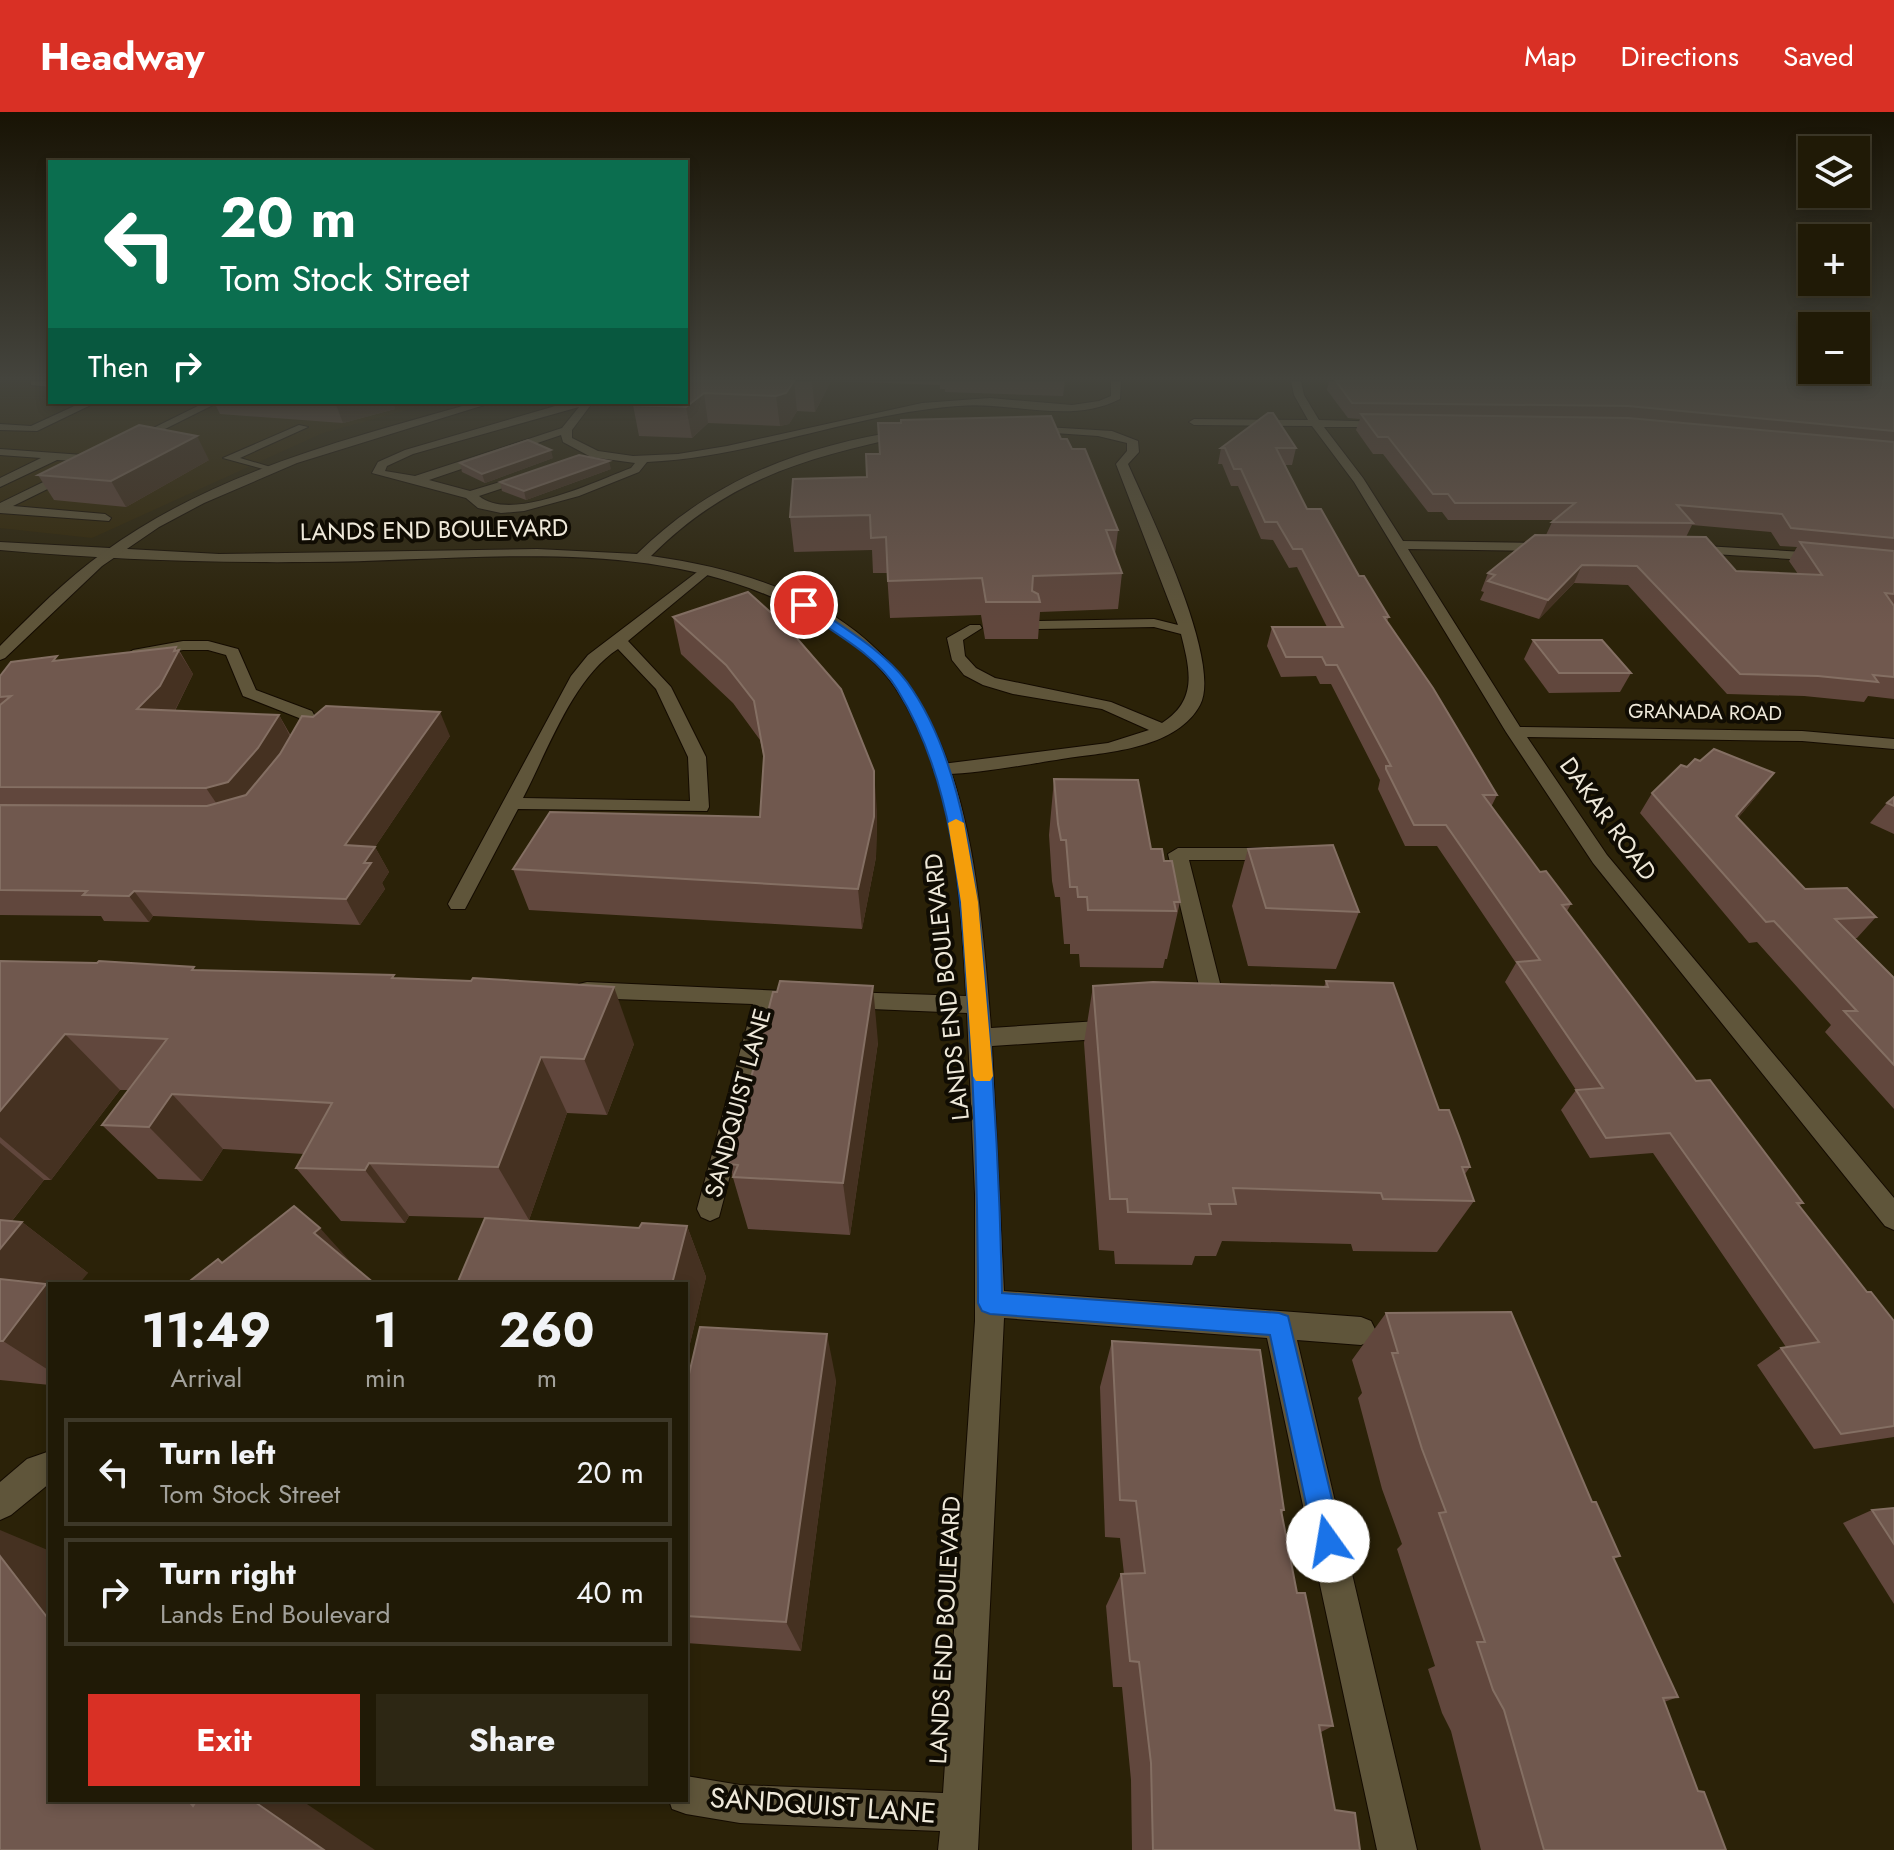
<!DOCTYPE html>
<meta charset="utf-8">
<style>
:root{--surface:#201a06;--page:#2d2714;--text:#f1f3f6;--muted:#a2a19b;--line:#3d3828;--accent:#d93025}
body{margin:0;font-family:Jost,sans-serif;background:var(--page);color:var(--text);height:100vh;display:flex;flex-direction:column;font-size:30px;white-space:nowrap}
*{box-sizing:border-box;margin:0}
p{font-size:26px;color:var(--muted)}
.icon{flex:none;width:44px;height:44px;fill:none;stroke:currentColor;stroke-width:2;stroke-linecap:round;stroke-linejoin:round}
.map{position:relative;flex:1;overflow:hidden}
.panel{position:absolute;left:48px;top:1170px;width:640px;height:520px;display:flex;flex-direction:column;background:var(--surface);border-radius:0px;box-shadow:0 4px 12px #0003,0 0 0 2px var(--line)}
.panel>*{flex:none}
.guide{position:absolute;left:48px;top:48px;width:640px;height:244px;border-radius:0px;box-shadow:0 4px 12px #0003,0 0 0 2px var(--line);background:#0b6e4f;color:#fff;overflow:hidden}
.fabs{position:absolute;left:1798px;top:24px;display:grid;gap:16px}
.fabs a{display:grid;place-items:center;width:72px;height:72px;border-radius:0px;background:var(--surface);box-shadow:0 4px 12px #0003,0 0 0 2px var(--line);font-size:40px}
.pin{position:absolute;display:grid;place-items:center;width:68px;height:68px;color:#fff;margin:-34px;border:4px solid #fff;border-radius:50%;box-shadow:0 2px 8px #0007}
.me{position:absolute;width:88px;margin:-44px;rotate:347deg;stroke-linejoin:round;filter:drop-shadow(0 0 6px #0008)}
.turn{display:flex;align-items:center;gap:28px;height:168px;padding:0 40px;font-size:36px}
.turn .icon{width:104px;height:104px;stroke-width:2.5}
.turn b{display:block;font-size:56px;line-height:68px}
.then{display:flex;align-items:center;height:76px;padding:0 40px;background:#0003;gap:16px;font-size:30px}
.eta{display:flex;justify-content:space-evenly;align-items:center;height:136px;text-align:center}
.eta b{font-size:48px;font-weight:700;line-height:56px}
.button{display:flex;gap:16px;margin-top:auto;padding:16px 40px}
.button a{flex:1;height:92px;border-radius:0px;background:var(--accent);color:#fff;font-size:32px;font-weight:700;line-height:92px;text-align:center}
.button a+a{background:var(--page);color:var(--text)}
ul{padding:0;list-style:none}
li{display:flex;align-items:center;gap:24px;height:108px;margin:0 16px 12px;padding:0 24px;border:4px solid var(--line);border-radius:0px}
li div{flex:1}
li b{display:block;font-size:30px}
li em{font-style:normal}
header{display:flex;align-items:center;gap:48px;box-sizing:border-box;height:112px;padding:0 40px;background:var(--accent);color:#fff}
header strong{font-size:38px}
nav{display:flex;gap:44px;margin-inline-start:auto;font-size:28px}
.map>svg:first-child{display:block}
.built{fill:#332604}
.lines{fill:none;stroke-linecap:round;stroke-linejoin:round}
.service-casing{stroke:#140b00;stroke-width:2}
.minor-casing{stroke:#140b00;stroke-width:2}
.tertiary-casing{stroke:#140b00;stroke-width:2}
.service{fill:#5f553a;fill-rule:evenodd}
.minor{fill:#5f553a;fill-rule:evenodd}
.tertiary{fill:#5f553a;fill-rule:evenodd}
.wall{fill:#61473d;fill-rule:evenodd}
.shaded-wall{fill:#453121}
.building{fill:#70584e;stroke:#846f63;stroke-width:2}
.route{fill:#1a73e8;stroke:#114b97;stroke-width:2}
.slow{fill:#f59e0b}
.labels{text-anchor:middle;stroke-width:8;stroke-linejoin:round;paint-order:stroke}
.far-street-label{font-size:20px;fill:#eee8d9;stroke:#100c03}
.street-label{font-size:24px;fill:#eee8d9;stroke:#100c03}
.near-street-label{font-size:28px;fill:#eee8d9;stroke:#100c03}
</style>
<header>
<strong>Headway</strong>
<nav><a>Map</a><a>Directions</a><a>Saved</a></nav>
</header>
<div class="map">
<svg width="1894" height="1738" viewBox="0 0 1894 1738">
<rect width="100%" height="100%" fill="#2b2208"/>
<polygon class="built" points="10,269 50,269 50,290 436,290 323,321 92,426 0,416 0,274"/>
<g class="lines">
<g class="service-casing">
<g id="service">
<polygon points="31,269 50,269 50,275 31,273"/>
<path d="M1111 269H1121L1120 287C1070 313 1011 289 958 294 852 302 753 345 647 350L639 360 579 384 524 399 501 401 478 396 466 386 372 361 378 350 405 338 569 290H593L572 318V326L598 339 633 344 678 342 727 334 922 291 990 286 1072 293 1099 289 1111 284ZM579 295 562 316 415 364 385 359 387 354 413 342ZM561 323 563 330 591 345 635 351 631 356C596 369 511 411 479 384L533 366V360L470 379 429 368Z"/>
<polygon points="83,290 97,290 37,319 0,318 0,312 31,314"/>
<polygon points="206,290 219,290 137,331 127,329"/>
<polygon points="299,313 308,315 240,346 274,356 274,360 223,346"/>
<path d="M1029 314 1112 319 1138 329 1139 340 1128 352C1148 398 1223 550 1200 593 1178 634 1115 640 1075 645 1046 649 958 666 936 661L933 657 936 653 942 652 1108 631 1149 618 1102 597 1013 582 983 573 964 563 952 548 947 526 970 513H980L982 516 963 528 965 544 976 556 995 566 1111 590 1162 611C1198 588 1190 558 1181 522L1154 515 1038 517 1031 513 1038 509 1154 507 1178 513 1116 352 1127 339V331L1098 324 1025 319V315Z"/>
<polygon points="0,337 97,344 103,347 97,350 57,348 0,375 0,366 41,346 0,343"/>
<polygon points="70,357 76,361 74,364 13,394 105,402 111,406 109,409 0,401 0,391"/>
<path d="M705 454 712 458 710 461 628 529 671 575 706 645 709 695 707 699 518 697 465 797H451L448 792 571 564 588 543ZM618 537 656 577 688 645 690 689 523 686C548 638 573 566 618 537Z"/>
<polygon points="1178,736 1273,736 1283,742 1273,748 1189,748 1227,899 1224,905 1216,907 1208,905 1205,899 1168,742"/>
</g>
</g>
<g class="minor-casing">
<g id="minor">
<polygon points="1291,269 1301,269 1304,283 1319,308 1390,310 1391,312 1386,315 1324,315 1363,366 1403,429 1549,431 1556,435 1549,439 1408,437 1520,615 1802,619 1894,627 1894,637 1802,629 1527,625 1607,743 1894,1086 1894,1118 1885,1114 1593,751 1506,620 1354,370 1312,314 1194,313 1189,310 1194,307 1308,308 1294,283"/>
<path d="M906 318 910 319V323C806 346 729 366 651 444 946 485 972 660 991 916L1114 908 1122 911 1125 917 1122 923 1114 926 992 934 1004 1179 1361 1205 1371 1209 1376 1219 1371 1229 1361 1233 1297 1228 1417 1738H1377L1267 1226 1004 1206 978 1738H938L940 1719 740 1711 686 1702 672 1697 669 1688H686V1664L740 1673 943 1681 975 1209V1082L967 901 847 896 839 894 836 888 839 882 847 880 966 884C960 779 955 666 895 575 877 549 851 529 825 513 672 416 480 450 308 450 205 451 103 447 0 438V430L219 442 537 437 637 442C713 367 802 334 906 318Z"/>
<polygon points="1688,433 1821,441 1828,445 1821,449 1683,440 1681,437"/>
<polygon points="183,529 208,529 238,537 256,578 312,599 320,614 309,634 297,634 294,630 304,614 299,606 243,584 226,543 208,538 183,538 133,548 125,543 133,538"/>
<polygon points="587,870 808,880 811,886 808,892 775,893 719,1105 710,1109 701,1105 697,1097 753,892 587,886 579,884 576,878 579,872"/>
<polygon points="50,1339 50,1371 11,1403 0,1408 0,1370 27,1347"/>
</g>
</g>
<g class="tertiary-casing">
<path id="tertiary" d="M477 290H494L297 351 204 391 159 415 102 454 5 546 0 548V534C33 501 66 467 104 440 214 360 349 326 477 290Z"/>
</g>
<use href="#service" class="service"/>
<use href="#minor" class="minor"/>
<use href="#tertiary" class="tertiary"/>
</g>
<g class="wall">
<polygon points="686,269 1065,269 1063,284 945,280 945,277 940,277 940,273 831,269 815,300 797,299 789,312 780,314 708,311 692,326 639,324 633,293"/>
<path d="M1329 269H1894V587L1868 584 1864 590 1804 584 1727 582 1628 473 1574 471 1539 507 1480 488 1484 480 1481 479 1488 461 1546 423 1553 408H1448L1442 400H1428L1383 342H1373L1356 318 1360 307 1348 306 1327 278ZM1692 413 1771 420 1780 434 1797 435 1789 449 1798 462 1736 459 1686 425Z"/>
<polygon points="214,290 393,290 395,297 343,311 220,302"/>
<polygon points="1061,327 1072,337 1118,418 1115,442 1122,461 1118,497 1040,500 1038,527 985,527 981,503 890,506 887,461 873,461 872,438 794,440 790,405 867,365 880,342"/>
<polygon points="1221,336 1296,336 1292,353 1285,353 1307,397 1389,505 1387,509 1497,683 1491,695 1540,760 1571,792 1567,799 1696,969 1803,1091 1799,1094 1867,1180 1894,1209 1894,1325 1814,1337 1757,1253 1781,1236 1786,1235 1653,1041 1590,1046 1561,998 1576,978 1505,870 1516,851 1437,734 1405,734 1378,677 1380,668 1331,572 1320,572 1316,564 1281,565 1267,534 1272,515 1327,515 1297,455 1289,456 1273,428 1261,427 1238,374 1231,374 1222,352 1218,352"/>
<polygon points="553,346 485,371 462,360 460,351"/>
<polygon points="209,348 126,395 54,388 38,363"/>
<polygon points="611,357 526,388 502,379 500,370"/>
<polygon points="748,480 877,699 876,745 862,817 529,798 513,757 760,705 764,646 760,628 733,591 681,542 673,505"/>
<polygon points="1533,528 1631,561 1620,580 1549,581 1524,547"/>
<polygon points="179,538 193,562 175,599 279,603 291,624 450,624 375,735 389,760 382,771 385,777 360,813 153,804 149,810 104,809 101,804 0,803 0,564 60,548"/>
<polygon points="1700,649 1759,681 1738,706 1805,777 1876,805 1857,826 1854,826 1894,866 1894,997 1825,920 1831,913 1757,830 1749,831 1640,701 1652,681 1687,655"/>
<polygon points="1054,667 1151,737 1164,749 1180,790 1167,847 1165,847 1163,856 1080,855 1079,842 1070,842 1070,832 1064,832 1060,785 1055,785 1052,769 1049,723"/>
<polygon points="1894,685 1894,722 1870,711 1887,691"/>
<polygon points="1248,737 1359,800 1336,857 1248,854 1232,794"/>
<polygon points="0,849 395,866 634,932 607,1003 567,1001 529,1108 507,1107 639,1116 687,1114 706,1165 686,1248 686,1172 485,1106 409,1104 405,1111 341,1109 296,1056 304,1042 223,1037 202,1069 158,1067 102,1013 128,978 120,978 51,1068 44,1068 12,1109 22,1110 88,1161 50,1172 50,1273 0,1268"/>
<polygon points="1326,869 1439,998 1470,1055 1465,1062 1474,1089 1437,1140 1353,1139 1351,1132 1222,1129 1216,1144 1195,1144 1192,1153 1115,1152 1114,1139 1099,1138 1084,931 1093,874 1324,875"/>
<polygon points="878,930 850,1123 748,1117 729,1052"/>
<polygon points="1386,1201 1592,1390 1620,1444 1614,1447 1678,1585 1664,1590 1698,1679 1726,1738 1481,1738 1451,1619 1442,1601 1428,1557 1435,1554 1397,1437 1402,1432 1382,1377 1358,1286 1362,1281 1352,1248"/>
<polygon points="1112,1229 1284,1398 1282,1401 1297,1481 1333,1614 1321,1620 1335,1698 1360,1738 1132,1738 1131,1668 1122,1575 1113,1575 1106,1494 1121,1462 1124,1462 1120,1426 1105,1425 1100,1275"/>
<polygon points="836,1268 801,1539 686,1531 686,1275"/>
<polygon points="1894,1396 1894,1492 1843,1411 1872,1398"/>
</g>
<g class="shaded-wall">
<polygon points="794,269 797,299 789,312 780,314 776,284"/>
<polygon points="812,269 831,269 815,300"/>
<polygon points="704,281 708,311 692,326 686,295"/>
<polygon points="335,290 393,290 395,297 343,311"/>
<polygon points="197,324 209,348 126,395 111,369"/>
<polygon points="551,338 553,346 485,371 482,362"/>
<polygon points="609,349 611,357 526,388 524,379"/>
<polygon points="1582,453 1574,471 1539,507 1548,488"/>
<polygon points="176,535 193,562 175,598 137,597"/>
<polygon points="440,600 450,624 375,735 389,760 382,771 385,777 360,813 346,787 345,733"/>
<polygon points="279,603 292,628 273,661 223,701 206,676"/>
<polygon points="874,659 877,699 876,745 862,817 858,777"/>
<polygon points="1774,661 1759,681 1722,725 1736,704"/>
<polygon points="134,779 153,804 149,810 129,784"/>
<polygon points="873,874 878,930 850,1123 843,1071"/>
<polygon points="614,875 634,932 607,1003 584,947"/>
<polygon points="65,922 120,978 51,1068 0,1025 0,999"/>
<polygon points="541,945 567,1001 529,1108 498,1055"/>
<polygon points="172,982 223,1037 202,1069 149,1015"/>
<polygon points="0,1031 44,1068 0,1124"/>
<polygon points="369,1051 409,1104 405,1111 365,1058"/>
<polygon points="22,1110 88,1161 79,1172 50,1172 50,1259 3,1229 0,1181 0,1137"/>
<polygon points="687,1114 706,1165 686,1248 686,1172 672,1172"/>
<polygon points="320,1116 365,1166 314,1121"/>
<polygon points="827,1222 836,1268 801,1539 786,1510"/>
<polygon points="0,1418 50,1439 50,1509 0,1444"/>
<polygon points="188,1688 301,1688 375,1738 324,1738 193,1694"/>
</g>
<g class="building">
<polygon points="686,269 794,269 786,281 776,284 704,281 686,295 633,293 636,290 686,290"/>
<polygon points="1336,269 1894,269 1894,319 1628,294 1352,291"/>
<polygon points="1268,301 1273,301 1296,336 1276,336 1307,397 1321,397 1359,464 1364,464 1389,505 1384,505 1433,576 1497,683 1483,683 1540,760 1546,759 1571,792 1562,793 1696,969 1710,968 1803,1091 1797,1091 1867,1180 1871,1180 1894,1209 1894,1314 1841,1322 1781,1236 1819,1230 1670,1021 1606,1026 1576,978 1603,976 1517,850 1540,848 1446,713 1414,713 1386,657 1386,654 1391,654 1337,553 1326,553 1322,545 1286,545 1272,515 1343,515 1302,437 1293,437 1277,410 1265,410 1241,357 1234,357 1225,336 1221,336"/>
<polygon points="1361,302 1628,306 1894,330 1894,426 1791,416 1782,402 1677,393 1693,411 1552,410 1575,391 1455,391 1448,382 1433,382 1388,325 1378,325"/>
<polygon points="1051,304 1061,327 1067,327 1072,337 1085,337 1118,418 1106,418 1122,461 1033,464 1032,479 1038,482 1040,490 986,490 982,466 888,469 886,425 871,426 870,403 790,405 793,367 867,365 866,342 880,342 878,311 901,311 901,308"/>
<polygon points="139,313 197,324 111,369 38,363"/>
<polygon points="528,328 551,338 482,362 460,351"/>
<polygon points="579,343 609,349 524,379 500,370"/>
<polygon points="1535,423 1706,425 1736,459 1822,463 1800,430 1894,439 1894,482 1885,481 1894,494 1894,565 1873,563 1878,570 1818,564 1740,562 1637,454 1582,453 1548,488 1488,469 1495,463 1488,461"/>
<polygon points="748,480 788,516 841,577 874,659 874,705 858,777 513,757 550,700 760,705 764,644 754,589 726,553 673,505"/>
<polygon points="1533,528 1602,528 1631,561 1559,561"/>
<polygon points="176,535 174,539 179,538 160,574 137,597 279,603 258,636 228,670 206,676 0,675 0,593 11,584 0,585 0,564 11,550 57,544 53,549"/>
<polygon points="326,594 440,600 345,733 375,735 364,751 371,751 346,787 134,779 129,784 83,783 87,779 0,778 0,693 207,694 246,683 280,642 302,604 313,605"/>
<polygon points="1714,637 1774,661 1736,704 1805,777 1847,776 1876,805 1835,807 1894,866 1894,953 1844,899 1857,899 1774,809 1766,810 1652,681 1681,653 1687,655 1695,647 1700,649"/>
<polygon points="1054,667 1138,668 1151,737 1162,737 1164,749 1172,749 1180,790 1174,790 1176,799 1088,798 1087,785 1078,785 1077,775 1070,775 1066,728 1061,728 1058,712"/>
<polygon points="1894,685 1894,694 1887,691"/>
<polygon points="1333,733 1359,800 1266,796 1248,737"/>
<polygon points="0,849 97,851 99,849 194,855 192,858 394,863 392,866 471,869 473,866 614,875 584,947 541,945 498,1055 369,1051 365,1058 296,1056 332,991 172,982 149,1015 102,1013 167,927 65,922 0,999"/>
<polygon points="780,869 873,874 843,1071 733,1065 738,1053 729,1052 773,880 777,880"/>
<polygon points="1326,869 1393,871 1439,998 1449,998 1459,1024 1470,1055 1462,1055 1474,1089 1383,1087 1381,1081 1233,1076 1236,1092 1209,1092 1211,1102 1128,1100 1127,1087 1110,1087 1093,874 1153,870 1328,875"/>
<polygon points="294,1094 320,1116 314,1121 375,1172 186,1172 218,1147 222,1151"/>
<polygon points="485,1106 639,1116 642,1111 687,1114 672,1172 457,1172"/>
<polygon points="0,1108 22,1110 0,1137"/>
<polygon points="0,1167 46,1172 3,1229 0,1229"/>
<polygon points="1511,1200 1592,1390 1596,1390 1620,1444 1613,1445 1678,1585 1663,1586 1698,1679 1704,1680 1726,1738 1544,1738 1504,1598 1493,1578 1477,1530 1485,1530 1439,1401 1446,1400 1422,1337 1392,1241 1398,1241 1386,1201"/>
<polygon points="700,1215 827,1222 786,1510 686,1504 686,1275"/>
<polygon points="1112,1229 1260,1238 1284,1398 1281,1398 1297,1481 1305,1481 1333,1614 1319,1613 1335,1698 1355,1701 1360,1738 1153,1738 1151,1651 1139,1550 1130,1549 1121,1462 1145,1461 1136,1389 1120,1388"/>
<polygon points="1894,1396 1894,1432 1872,1398"/>
<polygon points="0,1444 50,1509 50,1688 188,1688 193,1694 197,1688 252,1688 324,1738 0,1738"/>
</g>
<linearGradient id="sky" x2="0" y2="1"><stop stop-color="#181304"/><stop offset="0.52" stop-color="#44443d"/><stop offset="1" stop-color="#44443d" stop-opacity="0"/></linearGradient>
<rect width="1894" height="513" fill="url(#sky)"/>
<path class="route" d="M799 491H808C842 515 882 537 907 570 968 654 978 789 987 890 995 987 1000 1083 1002 1181L1279 1201 1288 1204 1342 1429 1338 1439 1328 1443 1318 1439 1314 1429 1270 1223 990 1202 982 1199 978 1191C978 1091 975 993 968 893 961 786 955 670 897 577 876 542 832 520 799 496Z"/>
<polygon class="slow" points="956,707 964,711 978,790 993,964 990,969 976,969 973,964 961,790 948,711"/>
<g class="labels">
<g class="far-street-label">
<text transform="translate(1705 600) rotate(1)" y="7">GRANADA ROAD</text>
</g>
<g class="street-label">
<text transform="translate(434 418) rotate(-1)" y="8">LANDS END BOULEVARD</text>
<text transform="translate(1608 707) rotate(54)" y="8">DAKAR ROAD</text>
<text transform="translate(947 875) rotate(-96)" y="8">LANDS END BOULEVARD</text>
<text transform="translate(738 991) rotate(-75)" y="8">SANDQUIST LANE</text>
<text transform="translate(945 1518) rotate(-87)" y="8">LANDS END BOULEVARD</text>
</g>
<g class="near-street-label">
<text transform="translate(823 1693) rotate(4)" y="10">SANDQUIST LANE</text>
</g>
</g>
</svg>
<div class="fabs">
<a><svg class="icon" aria-label="layers" viewBox="0 0 24 24"><path d="M12 4l9 5-9 5-9-5zM3 14l9 5 9-5"/></svg></a>
<a>+</a>
<a>−</a>
</div>
<div class="pin" style="left:804px;top:493px;background:#d93025"><svg class="icon" aria-label="arrive" viewBox="0 0 24 24"><path d="M6 21V4h12l-3 4 3 4H6"/></svg></div>
<svg class="me" style="left:1328px;top:1429px" viewBox="-20 -20 40 40"><circle r="19" fill="#fff"/><path d="M0-13L10 11 0 6-10 11z" fill="#1a73e8"/></svg>
<div class="guide">
<div class="turn"><svg class="icon" aria-label="left" viewBox="0 0 24 24"><path d="M17 20v-9H6M10 6l-5 5 5 5"/></svg><div><b>20 m</b>Tom Stock Street</div></div>
<div class="then">Then<svg class="icon" aria-label="right" viewBox="0 0 24 24"><path d="M7 20v-9h11M14 6l5 5-5 5"/></svg></div>
</div>
<section class="panel">
<div class="eta">
<div><b>11:49</b><p>Arrival</p></div>
<div><b>1</b><p>min</p></div>
<div><b>260</b><p>m</p></div>
</div>
<ul>
<li><svg class="icon" aria-label="left" viewBox="0 0 24 24"><path d="M17 20v-9H6M10 6l-5 5 5 5"/></svg><div><b>Turn left</b><p>Tom Stock Street</p></div><em>20 m</em></li>
<li><svg class="icon" aria-label="right" viewBox="0 0 24 24"><path d="M7 20v-9h11M14 6l5 5-5 5"/></svg><div><b>Turn right</b><p>Lands End Boulevard</p></div><em>40 m</em></li>
</ul>
<div class="button"><a>Exit</a><a>Share</a></div>
</section>
</div>
